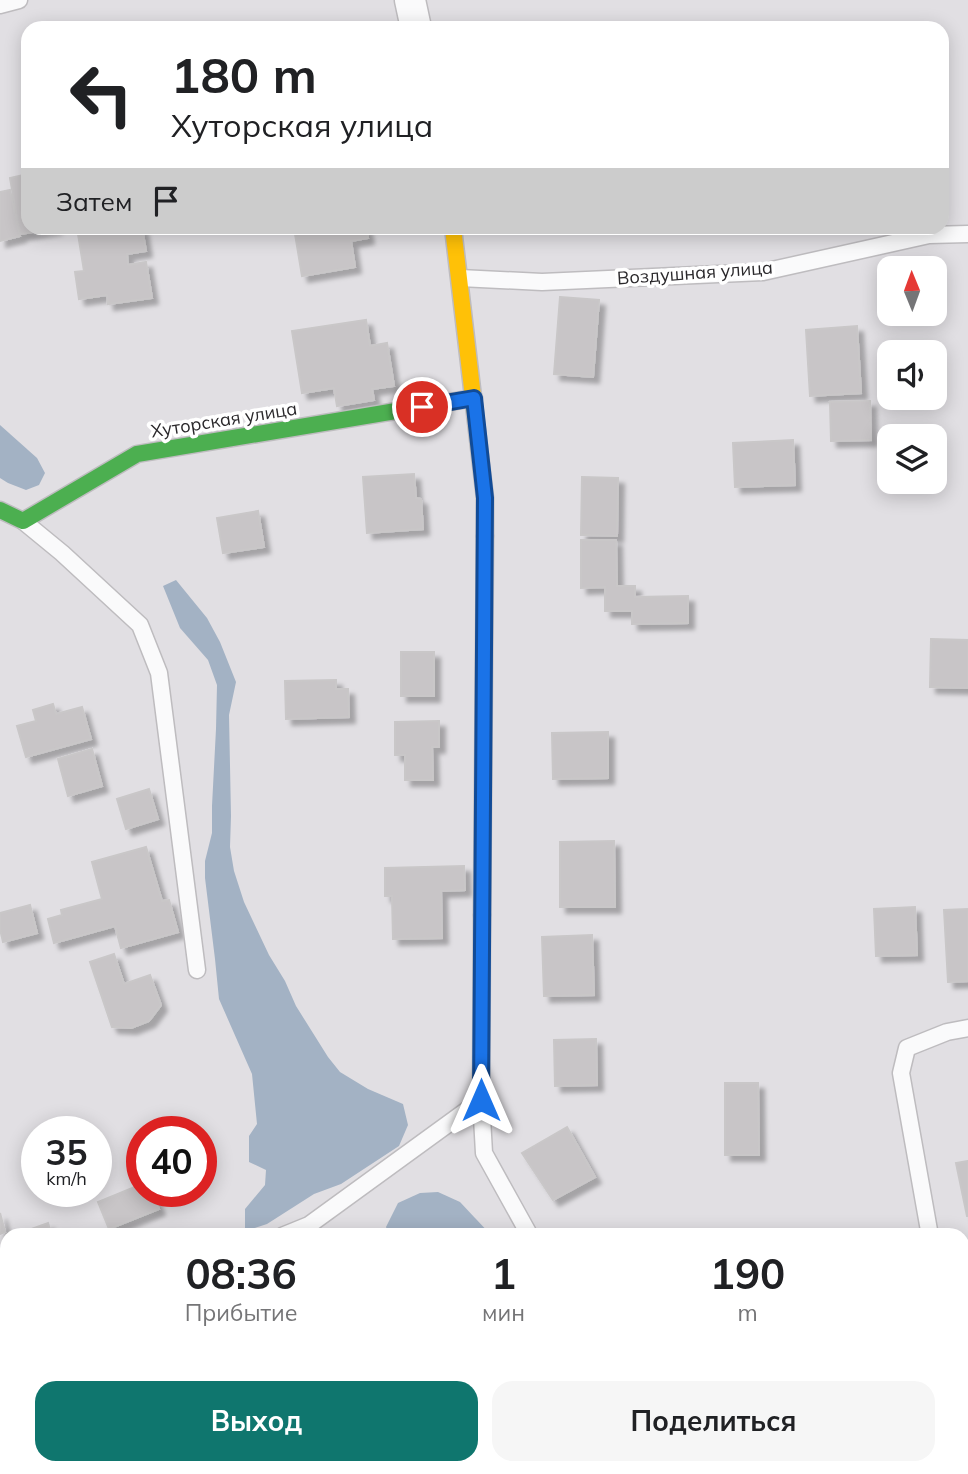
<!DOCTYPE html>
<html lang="ru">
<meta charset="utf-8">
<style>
:root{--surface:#fff;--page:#f6f6f6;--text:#202124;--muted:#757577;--accent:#0f766e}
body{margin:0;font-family:Mulish,sans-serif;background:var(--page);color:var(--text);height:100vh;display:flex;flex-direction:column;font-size:26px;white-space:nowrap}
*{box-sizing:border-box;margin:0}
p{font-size:23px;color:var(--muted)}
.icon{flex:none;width:38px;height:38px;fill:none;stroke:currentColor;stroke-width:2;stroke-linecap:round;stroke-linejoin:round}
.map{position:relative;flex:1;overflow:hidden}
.side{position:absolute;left:0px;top:1228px;width:970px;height:247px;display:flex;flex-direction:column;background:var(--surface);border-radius:21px 21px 0 0;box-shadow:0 4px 18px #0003}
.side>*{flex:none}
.banner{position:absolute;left:21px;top:21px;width:928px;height:214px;border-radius:21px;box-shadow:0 4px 18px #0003;background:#fff;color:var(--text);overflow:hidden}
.needle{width:46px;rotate:359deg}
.fabs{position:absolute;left:877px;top:256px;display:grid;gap:14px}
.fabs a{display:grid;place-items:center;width:70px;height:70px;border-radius:14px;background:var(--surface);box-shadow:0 4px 18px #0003;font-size:35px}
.speed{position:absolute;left:21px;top:1116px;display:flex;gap:14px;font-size:35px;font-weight:700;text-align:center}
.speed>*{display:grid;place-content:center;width:91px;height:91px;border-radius:50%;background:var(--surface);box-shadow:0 4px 18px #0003;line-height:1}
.speed small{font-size:18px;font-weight:400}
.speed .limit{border:10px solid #d22;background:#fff;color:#111}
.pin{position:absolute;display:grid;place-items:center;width:60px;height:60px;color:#fff;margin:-30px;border:4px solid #fff;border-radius:50%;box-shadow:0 2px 7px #0007}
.me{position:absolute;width:77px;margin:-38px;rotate:0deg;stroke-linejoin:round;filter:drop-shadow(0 0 5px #0008)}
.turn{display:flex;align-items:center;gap:24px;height:147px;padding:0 35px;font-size:32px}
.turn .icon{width:91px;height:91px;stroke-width:2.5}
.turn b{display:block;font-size:49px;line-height:60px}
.then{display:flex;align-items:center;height:66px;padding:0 35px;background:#0003;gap:14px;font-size:26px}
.eta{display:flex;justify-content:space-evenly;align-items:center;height:119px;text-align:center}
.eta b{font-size:42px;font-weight:700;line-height:49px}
.button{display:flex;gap:14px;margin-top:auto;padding:14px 35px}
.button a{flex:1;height:80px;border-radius:21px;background:var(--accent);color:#fff;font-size:28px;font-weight:700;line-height:80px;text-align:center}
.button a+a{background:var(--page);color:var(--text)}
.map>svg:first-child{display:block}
.water{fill:#a3b2c4}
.building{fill:#c8c5c7;stroke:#c9c7c8;stroke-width:2;filter:url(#shadow)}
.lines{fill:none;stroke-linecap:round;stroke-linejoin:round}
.lane-casing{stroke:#bebcbf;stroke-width:19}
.street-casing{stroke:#bebcbf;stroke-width:33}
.fast-casing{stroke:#bebcbf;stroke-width:19}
.slow-casing{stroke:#bebcbf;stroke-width:19}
.jam-casing{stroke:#bebcbf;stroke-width:19}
.lane{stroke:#fafafb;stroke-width:16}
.street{stroke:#fafafb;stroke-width:30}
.fast{stroke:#4caf50;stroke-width:16}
.slow{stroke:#ffc107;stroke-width:16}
.jam{stroke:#c62828;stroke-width:16}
.route-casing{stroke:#114b97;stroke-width:18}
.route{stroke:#1a73e8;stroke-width:12}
.labels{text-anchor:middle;stroke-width:7;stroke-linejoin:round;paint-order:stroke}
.street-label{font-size:18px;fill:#2a282b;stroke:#fff}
</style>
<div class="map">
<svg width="968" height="1474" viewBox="0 0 968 1474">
<defs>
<filter id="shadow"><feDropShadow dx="6" dy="6" stdDeviation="2" flood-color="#0004"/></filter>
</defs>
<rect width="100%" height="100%" fill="#e1dfe3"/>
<g class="water">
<polygon points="0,425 37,458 45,473 39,485 26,490 8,483 0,478"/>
<polygon points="176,580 207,618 220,642 236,682 229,715 231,816 230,847 234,871 244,902 269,955 285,981 296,1006 328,1057 340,1072 368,1089 403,1104 408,1125 399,1146 341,1184 314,1194 267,1224 245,1231 245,1209 265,1185 266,1170 249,1162 249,1136 257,1124 252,1074 219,999 215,959 205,878 205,861 212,833 212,806 216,729 217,685 208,660 180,628 163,586"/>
<polygon points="438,1192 460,1202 491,1235 389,1235 386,1227 398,1203 420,1193"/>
<polygon points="536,1468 635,1468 638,1474 538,1474"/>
</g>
<g class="building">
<polygon points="28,174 28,228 57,228 20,234 10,178"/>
<polygon points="10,190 20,236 0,241 0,192"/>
<polygon points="119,228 142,228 146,251 127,254 128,265 146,262 152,298 108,304 107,295 79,299 75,272 84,271 78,234"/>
<polygon points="294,228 366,228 368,238 351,241 355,267 302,276"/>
<polygon points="560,297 599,300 593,377 554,374"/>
<polygon points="366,320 370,346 387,343 394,386 372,389 374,400 337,406 334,388 302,393 292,331"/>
<polygon points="857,326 861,393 810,396 806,330"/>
<polygon points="870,401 871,440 831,441 830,402"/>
<polygon points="793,440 795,485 735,487 733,443"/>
<polygon points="414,474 416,498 421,499 423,529 367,533 363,477"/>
<polygon points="582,477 618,478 617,536 581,535"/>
<polygon points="258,511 264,547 223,553 217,518"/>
<polygon points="581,540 616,540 617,586 635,586 635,597 688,596 688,623 632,624 632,611 605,611 605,587 581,588"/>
<polygon points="931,639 968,640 968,688 930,687"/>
<rect x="401" y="652" width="33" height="44"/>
<polygon points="336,680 336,689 348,689 349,717 286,719 285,681"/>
<polygon points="53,704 56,714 82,707 91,739 26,757 17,726 36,721 33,710"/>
<polygon points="439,721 439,747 432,747 433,780 405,780 405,755 395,755 395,722"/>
<polygon points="608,732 608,778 553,779 552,733"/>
<polygon points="92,749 102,786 68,796 58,759"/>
<polygon points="149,789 158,819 126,829 117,799"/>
<polygon points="614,841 615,907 560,907 560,842"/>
<polygon points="146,847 162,901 169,900 178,932 121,948 115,926 54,943 48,919 62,915 61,910 102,899 92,862"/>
<polygon points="464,866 465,890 441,891 442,938 393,939 392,896 385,896 385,868"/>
<polygon points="30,905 37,933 3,942 0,929 0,913"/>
<polygon points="915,907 917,955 876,956 874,909"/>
<polygon points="968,909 968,981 948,982 944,910"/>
<polygon points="592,935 594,995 544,996 542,937"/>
<polygon points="114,954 124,984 150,975 161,1005 149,1021 131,1028 112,1027 90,962"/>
<polygon points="596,1039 597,1085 555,1086 554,1040"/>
<polygon points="725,1083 758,1083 759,1155 725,1155"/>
<polygon points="567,1127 595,1177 553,1200 522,1153"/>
<polygon points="968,1161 968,1216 967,1216 956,1163"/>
<polygon points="142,1184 142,1192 152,1192 159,1209 109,1229 98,1202"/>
<polygon points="0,1213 5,1232 0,1234"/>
<polygon points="48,1223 52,1236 12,1236"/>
<polygon points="968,1461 968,1474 940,1474 938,1468 962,1468 962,1462"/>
<polygon points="26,1468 51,1468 42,1474 30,1474"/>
</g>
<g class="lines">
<g class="lane-casing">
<g id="lane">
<polyline points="0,5 19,0"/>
<polyline points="460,278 542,282 763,272 929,235 968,234"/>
<polyline points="23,521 62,553 140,625 159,673 197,970"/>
<polyline points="481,1100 484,1153 530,1236"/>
<polyline points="282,1236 309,1225 481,1100"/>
<polyline points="930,1236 901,1073 907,1048 947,1032 968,1028"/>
<polyline points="0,1359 7,1355"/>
<polyline points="962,1414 968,1420"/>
<polyline points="658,1468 661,1474"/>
</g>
</g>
<g class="street-casing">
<polyline id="street" points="410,0 416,28"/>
</g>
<g class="fast-casing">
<g id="fast">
<polyline points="0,510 23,521 137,454 474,398"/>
<polyline points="482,915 485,536"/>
</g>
</g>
<g class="slow-casing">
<polyline id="slow" points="453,228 485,498 485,536"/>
</g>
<g class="jam-casing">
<polyline id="jam" points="481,1100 482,915"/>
</g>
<use href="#lane" class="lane"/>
<use href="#street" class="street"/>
<use href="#fast" class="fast"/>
<use href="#slow" class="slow"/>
<use href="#jam" class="jam"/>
</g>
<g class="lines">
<g class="route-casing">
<polyline id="route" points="422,407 474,398 485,498 481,1100"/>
</g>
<use href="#route" class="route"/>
</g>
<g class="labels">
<g class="street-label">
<text transform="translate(695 273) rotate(-4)" y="6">Воздушная улица</text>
<text transform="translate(224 420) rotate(-9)" y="6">Хуторская улица</text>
</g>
</g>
</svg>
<div class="fabs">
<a><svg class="needle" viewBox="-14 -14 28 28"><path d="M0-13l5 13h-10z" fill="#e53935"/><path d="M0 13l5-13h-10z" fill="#757577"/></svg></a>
<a><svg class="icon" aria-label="sound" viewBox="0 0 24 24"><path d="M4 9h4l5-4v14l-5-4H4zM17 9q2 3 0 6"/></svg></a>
<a><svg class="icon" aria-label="layers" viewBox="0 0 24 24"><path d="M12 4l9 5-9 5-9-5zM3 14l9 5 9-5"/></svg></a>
</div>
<div class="speed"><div>35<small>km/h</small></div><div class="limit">40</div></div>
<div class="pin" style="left:422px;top:407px;background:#d93025"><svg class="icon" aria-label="arrive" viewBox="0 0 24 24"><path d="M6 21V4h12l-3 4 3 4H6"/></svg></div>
<svg class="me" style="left:481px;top:1100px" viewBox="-20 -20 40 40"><path d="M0-17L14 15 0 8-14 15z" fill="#1a73e8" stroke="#fff" stroke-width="4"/></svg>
<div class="banner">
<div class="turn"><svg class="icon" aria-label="left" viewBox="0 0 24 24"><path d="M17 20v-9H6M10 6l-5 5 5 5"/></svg><div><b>180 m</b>Хуторская улица</div></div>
<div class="then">Затем<svg class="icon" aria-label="arrive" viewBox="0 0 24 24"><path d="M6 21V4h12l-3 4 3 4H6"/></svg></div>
</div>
<section class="side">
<div class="eta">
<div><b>08:36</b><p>Прибытие</p></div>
<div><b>1</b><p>мин</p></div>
<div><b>190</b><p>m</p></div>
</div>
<div class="button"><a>Выход</a><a>Поделиться</a></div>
</section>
</div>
